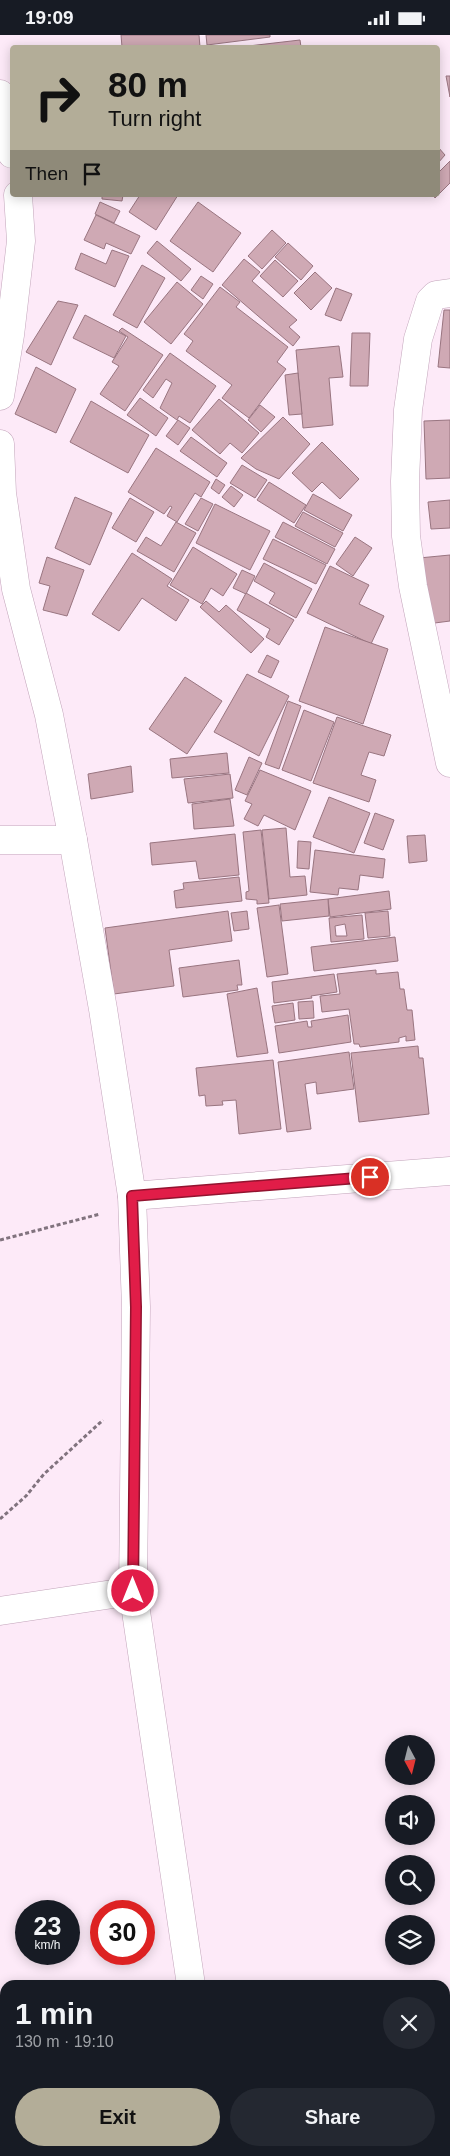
<!DOCTYPE html>
<meta charset="utf-8">
<style>
:root{--surface:#171b24;--page:#242831;--text:#f1f3f6;--muted:#9ea1a6;--accent:#b3ad98}
body{margin:0;font-family:Arial,sans-serif;background:var(--page);color:var(--text);height:100vh;display:flex;flex-direction:column;font-size:19px;white-space:nowrap}
*{box-sizing:border-box;margin:0}
p{font-size:16px;color:var(--muted)}
.icon{flex:none;width:28px;height:28px;fill:none;stroke:currentColor;stroke-width:2;stroke-linecap:round;stroke-linejoin:round}
.map{position:relative;flex:1;overflow:hidden}
.drawer{position:absolute;left:0px;top:1945px;width:450px;height:176px;display:flex;flex-direction:column;background:var(--surface);border-radius:15px 15px 0 0;box-shadow:0 2px 12px #0003}
.drawer>*{flex:none}
.banner{position:absolute;left:10px;top:10px;width:430px;height:152px;border-radius:5px;box-shadow:0 2px 12px #0003;background:#b3ad98;color:#111;overflow:hidden}
.needle{width:32px;rotate:173deg}
.buttons{position:absolute;left:385px;top:1700px;display:grid;gap:10px}
.buttons a{display:grid;place-items:center;width:50px;height:50px;border-radius:50%;background:var(--surface);box-shadow:0 2px 12px #0003;font-size:25px}
.speed{position:absolute;left:15px;top:1865px;display:flex;gap:10px;font-size:25px;font-weight:700;text-align:center}
.speed>*{display:grid;place-content:center;width:65px;height:65px;border-radius:50%;background:var(--surface);box-shadow:0 2px 12px #0003;line-height:1}
.speed small{font-size:12px;font-weight:400}
.speed .limit{border:8px solid #d22;background:#fff;color:#111}
.pin{position:absolute;display:grid;place-items:center;width:42px;height:42px;color:#fff;margin:-21px;border:2px solid #fff;border-radius:50%;box-shadow:0 1px 5px #0007}
.me{position:absolute;width:55px;margin:-28px;rotate:0deg;stroke-linejoin:round;filter:drop-shadow(0 0 4px #0008)}
.turn{display:flex;align-items:center;gap:18px;height:105px;padding:0 15px;font-size:22px}
.turn .icon{width:65px;height:65px;stroke-width:2.5}
.turn b{display:block;font-size:35px;line-height:42px}
.then{display:flex;align-items:center;height:48px;padding:0 15px;background:#0003;gap:10px;font-size:19px}
.round{display:grid;place-items:center;flex:none;width:52px;height:52px;border-radius:26px;background:var(--page)}
.headline{display:flex;align-items:center;justify-content:space-between;height:85px;padding:0 15px}
h1{font-size:30px;font-weight:700;line-height:38px}
.button{display:flex;gap:10px;margin-top:auto;padding:10px 15px}
.button a{flex:1;height:58px;border-radius:30px;background:var(--accent);color:#111;font-size:20px;font-weight:700;line-height:58px;text-align:center}
.button a+a{background:var(--page);color:var(--text)}
.status{display:flex;justify-content:space-between;align-items:center;height:35px;padding:0 25px;background:var(--surface);direction:ltr}
.status svg{height:14px;fill:currentColor}
.map>svg:first-child{display:block}
.building{fill:#cfa9b4;stroke:#997580;fill-rule:evenodd}
.lines{fill:none;stroke-linecap:round;stroke-linejoin:round}
.street-casing{stroke:#c2a4ba;stroke-width:29}
.path{stroke:#81737e;stroke-width:3;stroke-dasharray:4 2.5;stroke-linecap:butt}
.street{stroke:#fff;stroke-width:28}
.route-casing{stroke:#92132f;stroke-width:12}
.route{stroke:#e11d48;stroke-width:9}
</style>
<div class="status"><b>19:09</b><svg viewBox="0 0 49 12"><path d="M0 12V9h3v3zM5 12V6h3v6zM10 12V3h3v9zM15 12V0h3v12zM26 1h20v11H26zM47 4h2v5h-2z"/></svg></div>
<div class="map">
<svg width="450" height="2121" viewBox="0 0 450 2121">
<rect width="100%" height="100%" fill="#fdeaf8"/>
<g class="building">
<polygon points="121,0 199,0 200,12 122,12"/>
<polygon points="206,0 270,0 270,2 207,10"/>
<polygon points="300,5 301,12 240,12"/>
<polygon points="446,41 450,41 450,62"/>
<polygon points="438,112 445,120 438,128"/>
<polygon points="450,126 450,148 435,163 433,160 438,160 438,138"/>
<polygon points="102,160 123,160 122,166 102,164"/>
<polygon points="140,160 178,160 156,195 129,177"/>
<polygon points="100,167 120,176 114,188 95,179"/>
<polygon points="198,167 241,198 213,237 170,206"/>
<polygon points="96,180 140,201 131,219 106,208 104,214 84,205"/>
<polygon points="272,195 286,208 262,234 248,221"/>
<polygon points="157,206 191,234 181,246 147,218"/>
<polygon points="288,208 313,231 301,245 275,222"/>
<polygon points="112,215 129,221 115,252 75,234 81,218 106,229"/>
<polygon points="244,224 260,237 252,246 297,285 289,292 300,302 293,311 222,250"/>
<polygon points="275,225 298,246 283,262 260,241"/>
<polygon points="142,230 165,243 137,293 113,280"/>
<polygon points="315,237 332,253 311,275 294,258"/>
<polygon points="201,241 213,249 203,264 191,255"/>
<polygon points="177,247 203,269 171,309 144,287"/>
<polygon points="220,252 240,267 236,272 288,312 277,327 286,334 249,383 222,363 232,350 186,316 193,306 184,299"/>
<polygon points="336,253 352,259 341,286 325,280"/>
<polygon points="58,266 78,270 51,330 26,317"/>
<polygon points="444,275 450,275 450,333 438,332"/>
<polygon points="85,280 126,301 114,323 73,303"/>
<polygon points="122,293 163,320 125,376 100,359 119,331 112,327 128,302 119,296"/>
<polygon points="352,298 370,298 368,351 350,351"/>
<polygon points="339,311 343,342 329,343 333,390 303,393 296,315"/>
<polygon points="170,318 216,351 190,388 179,381 177,385 160,373 172,348 166,344 153,363 143,355"/>
<polygon points="36,332 76,354 56,398 15,379"/>
<polygon points="298,338 302,379 289,380 285,340"/>
<polygon points="140,363 168,383 156,401 127,380"/>
<polygon points="219,364 259,398 242,418 230,408 220,419 192,395"/>
<polygon points="91,366 149,400 128,438 70,407"/>
<polygon points="260,370 275,382 261,397 248,385"/>
<polygon points="283,382 310,409 279,444 256,434 241,423"/>
<polygon points="178,385 190,393 178,410 166,401"/>
<polygon points="450,385 450,443 426,444 424,386"/>
<polygon points="191,402 227,428 217,442 180,416"/>
<polygon points="322,407 359,444 340,464 322,447 312,457 292,438"/>
<polygon points="156,413 210,447 201,462 195,458 177,487 167,481 172,472 170,471 164,479 128,457"/>
<polygon points="242,430 267,445 255,463 230,448"/>
<polygon points="216,444 225,450 219,459 211,453"/>
<polygon points="269,447 306,470 294,488 257,465"/>
<polygon points="231,451 243,460 234,472 222,462"/>
<polygon points="313,459 352,480 343,496 304,475"/>
<polygon points="75,462 112,478 90,530 55,513"/>
<polygon points="130,463 154,477 136,507 112,493"/>
<polygon points="201,463 213,469 198,496 185,489"/>
<polygon points="450,465 450,493 431,494 428,467"/>
<polygon points="215,469 270,496 250,535 196,508"/>
<polygon points="303,477 343,498 335,512 295,491"/>
<polygon points="176,487 196,498 174,537 137,516 146,502 161,511"/>
<polygon points="283,487 335,514 327,529 275,502"/>
<polygon points="355,502 372,513 353,541 336,529"/>
<polygon points="273,504 326,530 316,549 263,524"/>
<polygon points="193,512 237,539 223,561 211,553 202,569 170,550"/>
<polygon points="132,518 172,544 167,551 189,565 176,586 142,563 119,596 92,579"/>
<polygon points="450,520 450,586 427,589 419,523"/>
<polygon points="47,522 84,535 67,581 43,575 50,551 39,548"/>
<polygon points="264,528 312,554 296,583 269,568 275,558 254,546"/>
<polygon points="330,531 369,550 359,569 384,581 371,609 307,578"/>
<polygon points="242,535 255,541 246,559 233,553"/>
<polygon points="246,558 294,585 279,610 266,602 270,594 237,575"/>
<polygon points="206,566 219,577 226,570 264,604 251,618 200,572"/>
<polygon points="325,592 388,614 363,689 299,666"/>
<polygon points="267,620 279,626 271,643 258,637"/>
<polygon points="247,639 289,661 259,721 214,697"/>
<polygon points="185,642 222,666 187,719 149,694"/>
<polygon points="288,666 301,671 279,734 265,729"/>
<polygon points="304,675 334,687 311,746 282,735"/>
<polygon points="337,682 391,700 384,721 369,717 361,740 376,745 369,767 313,748"/>
<polygon points="227,718 229,738 172,743 170,724"/>
<polygon points="249,722 262,728 247,760 235,755"/>
<polygon points="131,731 133,757 91,764 88,739"/>
<polygon points="260,735 311,756 295,795 264,780 258,791 244,784 252,769 245,766"/>
<polygon points="230,739 233,763 188,768 184,744"/>
<polygon points="329,762 370,778 354,818 313,802"/>
<polygon points="230,764 234,791 194,794 192,769"/>
<polygon points="375,778 394,785 383,815 364,808"/>
<polygon points="286,793 290,842 305,841 307,860 269,864 262,795"/>
<polygon points="261,795 269,868 257,869 257,865 246,864 246,857 249,856 243,797"/>
<polygon points="235,799 239,840 199,844 196,826 152,830 150,808"/>
<polygon points="425,800 427,826 409,828 407,801"/>
<polygon points="298,806 311,807 309,834 297,833"/>
<polygon points="315,815 385,824 383,843 360,840 358,855 339,853 338,860 310,857"/>
<polygon points="239,842 242,866 176,873 174,856 184,854 183,848"/>
<polygon points="389,856 391,874 330,882 328,864"/>
<polygon points="328,864 329,881 282,886 280,869"/>
<polygon points="279,870 288,939 267,942 257,873"/>
<polygon points="228,876 232,906 169,915 174,951 114,959 105,893"/>
<polygon points="247,876 249,894 234,896 231,878"/>
<polygon points="388,876 390,901 368,903 365,878"/>
<path d="M362 880 364 904 331 907 329 883ZM345 889 347 901H336L335 891Z"/>
<polygon points="395,902 398,926 314,936 311,912"/>
<polygon points="239,925 242,950 237,950 238,955 183,962 179,933"/>
<polygon points="376,935 376,939 398,937 400,954 404,954 407,975 412,975 415,1005 406,1006 406,1001 399,1003 399,1007 360,1012 359,1009 354,1009 349,974 322,977 320,961 340,959 337,939"/>
<polygon points="334,939 337,957 311,961 312,963 274,968 272,947"/>
<polygon points="257,953 268,1018 237,1022 227,959"/>
<polygon points="313,966 314,983 299,984 298,967"/>
<polygon points="293,968 295,985 275,988 272,971"/>
<polygon points="348,980 351,1007 279,1018 275,991 307,986 308,992 312,992 311,986"/>
<polygon points="418,1011 419,1023 423,1023 429,1079 359,1087 351,1018"/>
<polygon points="349,1017 354,1054 317,1059 316,1047 305,1049 311,1094 287,1097 278,1027"/>
<polygon points="273,1025 281,1094 239,1099 236,1065 222,1066 223,1070 206,1071 205,1060 199,1061 196,1033"/>
</g>
<g class="lines">
<g class="street-casing">
<g id="street">
<polyline points="0,59 12,119"/>
<polyline points="450,258 436,260 430,266 418,304 408,375 405,446 406,501 413,551 450,728"/>
<polyline points="0,361 10,300 21,206 18,160"/>
<polyline points="0,409 2,458 16,554 49,680 73,805 103,974 132,1161 136,1272 133,1556 191,1950"/>
<polyline points="0,805 73,805"/>
<polyline points="132,1161 450,1136"/>
<polyline points="0,1576 133,1556"/>
<polyline points="445,2076 450,2076"/>
<polyline points="214,2116 214,2121"/>
</g>
</g>
<g class="path">
<polyline points="0,1205 100,1179"/>
<polyline points="0,1484 26,1461 44,1439 103,1385"/>
</g>
<use href="#street" class="street"/>
</g>
<g class="lines">
<g class="route-casing">
<polyline id="route" points="133,1556 136,1272 132,1161 370,1142"/>
</g>
<use href="#route" class="route"/>
</g>
</svg>
<div class="buttons">
<a><svg class="needle" viewBox="-14 -14 28 28"><path d="M0-13l5 13h-10z" fill="#e53935"/><path d="M0 13l5-13h-10z" fill="#9ea1a6"/></svg></a>
<a><svg class="icon" aria-label="sound" viewBox="0 0 24 24"><path d="M4 9h4l5-4v14l-5-4H4zM17 9q2 3 0 6"/></svg></a>
<a><svg class="icon" aria-label="search" viewBox="0 0 24 24"><circle cx="10" cy="10" r="6"/><path d="M15 15l6 6"/></svg></a>
<a><svg class="icon" aria-label="layers" viewBox="0 0 24 24"><path d="M12 4l9 5-9 5-9-5zM3 14l9 5 9-5"/></svg></a>
</div>
<div class="speed"><div>23<small>km/h</small></div><div class="limit">30</div></div>
<div class="pin" style="left:370px;top:1142px;background:#d93025"><svg class="icon" aria-label="arrive" viewBox="0 0 24 24"><path d="M6 21V4h12l-3 4 3 4H6"/></svg></div>
<svg class="me" style="left:133px;top:1556px" viewBox="-20 -20 40 40"><circle r="17" fill="#e11d48" stroke="#fff" stroke-width="3"/><path d="M0-11L8 9 0 5-8 9z" fill="#fff"/></svg>
<div class="banner">
<div class="turn"><svg class="icon" aria-label="right" viewBox="0 0 24 24"><path d="M7 20v-9h11M14 6l5 5-5 5"/></svg><div><b>80 m</b>Turn right</div></div>
<div class="then">Then<svg class="icon" aria-label="arrive" viewBox="0 0 24 24"><path d="M6 21V4h12l-3 4 3 4H6"/></svg></div>
</div>
<section class="drawer">
<div class="headline"><div><h1>1 min</h1><p>130 m · 19:10</p></div><a class="round"><svg class="icon" aria-label="close" viewBox="0 0 24 24"><path d="M6 6l12 12M18 6L6 18"/></svg></a></div>
<div class="button"><a>Exit</a><a>Share</a></div>
</section>
</div>
